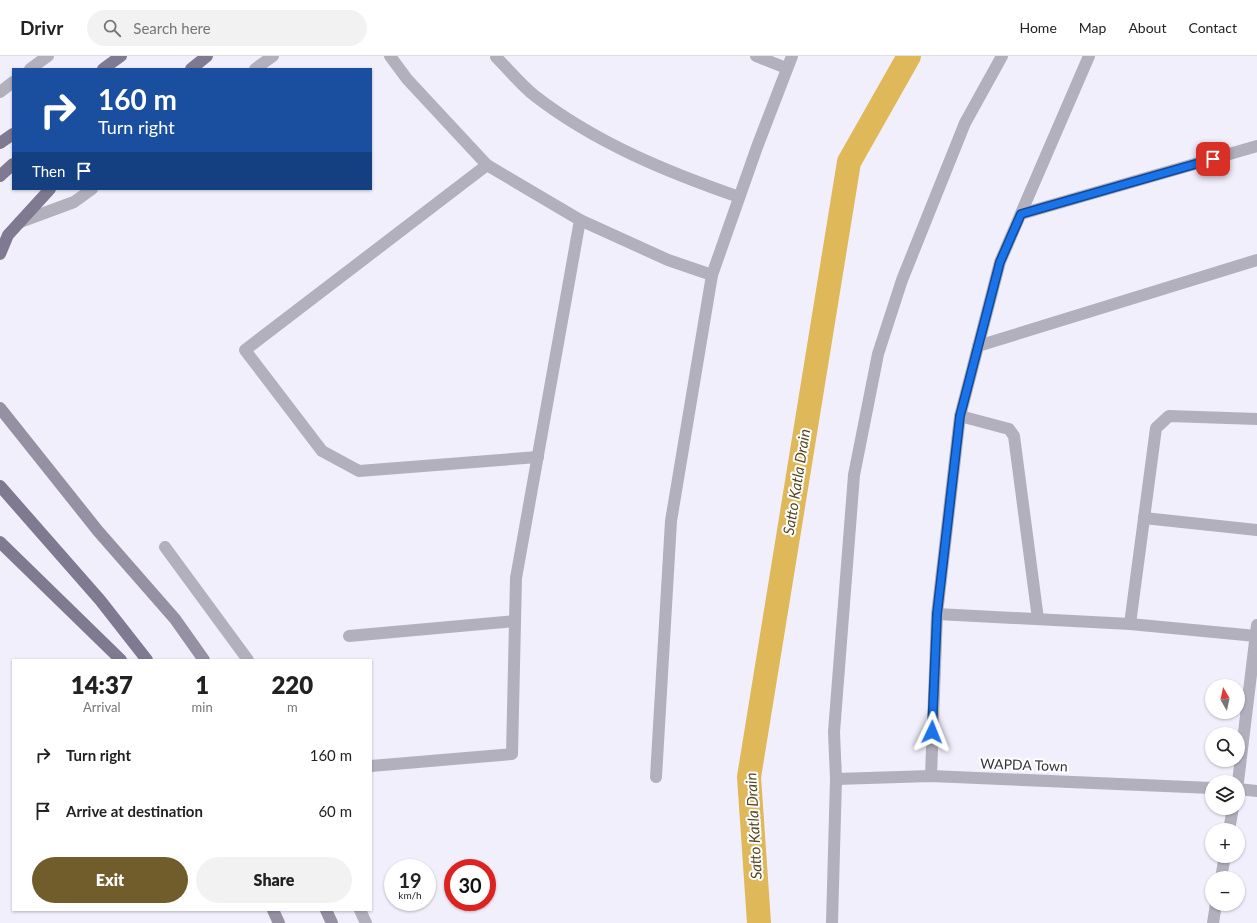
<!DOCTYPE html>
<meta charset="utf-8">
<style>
:root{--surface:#fff;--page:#f2f2f2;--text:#222;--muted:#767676;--line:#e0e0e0;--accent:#715c2b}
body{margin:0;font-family:Lato,sans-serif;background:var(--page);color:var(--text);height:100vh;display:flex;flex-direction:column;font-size:15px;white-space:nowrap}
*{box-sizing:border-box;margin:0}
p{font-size:13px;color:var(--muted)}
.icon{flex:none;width:22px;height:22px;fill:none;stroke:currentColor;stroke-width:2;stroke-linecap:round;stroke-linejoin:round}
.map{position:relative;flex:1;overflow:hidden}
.side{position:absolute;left:12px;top:603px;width:360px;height:252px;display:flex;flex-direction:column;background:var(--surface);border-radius:0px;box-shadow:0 1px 3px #0004}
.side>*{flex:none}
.hud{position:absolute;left:12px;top:12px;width:360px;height:122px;border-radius:0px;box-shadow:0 1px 3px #0004;background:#1a4fa0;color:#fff;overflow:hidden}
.needle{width:26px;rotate:351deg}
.tools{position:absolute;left:1205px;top:623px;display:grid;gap:8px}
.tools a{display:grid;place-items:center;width:40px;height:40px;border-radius:50%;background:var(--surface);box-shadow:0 1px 3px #0004;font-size:20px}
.speed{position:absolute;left:384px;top:803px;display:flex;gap:8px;font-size:20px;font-weight:700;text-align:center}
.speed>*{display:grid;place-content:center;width:52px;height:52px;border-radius:50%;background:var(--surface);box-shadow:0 1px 3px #0004;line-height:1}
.speed small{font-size:10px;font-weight:400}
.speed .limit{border:6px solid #d22;background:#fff;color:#111}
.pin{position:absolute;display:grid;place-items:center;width:34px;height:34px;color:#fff;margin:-17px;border-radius:8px;box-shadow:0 2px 6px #0006}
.me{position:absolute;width:44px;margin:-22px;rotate:2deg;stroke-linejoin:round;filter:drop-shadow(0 0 3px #0008)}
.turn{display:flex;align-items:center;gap:14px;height:84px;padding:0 20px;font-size:18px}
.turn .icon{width:52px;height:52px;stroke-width:2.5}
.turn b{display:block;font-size:28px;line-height:34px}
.then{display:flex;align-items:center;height:38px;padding:0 20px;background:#0003;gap:8px;font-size:15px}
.eta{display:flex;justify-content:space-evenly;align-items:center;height:68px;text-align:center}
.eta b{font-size:24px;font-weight:800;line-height:28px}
.action{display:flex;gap:8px;margin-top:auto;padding:8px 20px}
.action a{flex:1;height:46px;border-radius:24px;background:var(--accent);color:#fff;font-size:16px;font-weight:800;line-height:46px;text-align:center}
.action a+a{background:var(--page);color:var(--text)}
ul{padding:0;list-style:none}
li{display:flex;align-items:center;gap:12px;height:56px;padding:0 20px}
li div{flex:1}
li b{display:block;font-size:15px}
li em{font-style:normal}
header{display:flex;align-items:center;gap:24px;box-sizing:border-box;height:56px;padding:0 20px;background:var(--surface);border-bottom:1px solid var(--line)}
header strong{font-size:19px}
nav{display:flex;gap:22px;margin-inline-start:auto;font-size:14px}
.search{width:280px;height:36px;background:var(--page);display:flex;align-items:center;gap:10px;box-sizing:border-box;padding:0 14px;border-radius:22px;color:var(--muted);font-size:15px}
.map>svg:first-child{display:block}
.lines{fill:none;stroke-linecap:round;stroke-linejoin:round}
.canal{stroke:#dfb85a;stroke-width:24}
.street{stroke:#b3b0bd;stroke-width:12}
.secondary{stroke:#9590a4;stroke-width:12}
.primary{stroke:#7f7a91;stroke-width:12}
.route-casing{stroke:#114b97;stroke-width:10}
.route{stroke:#1a73e8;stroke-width:7}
.labels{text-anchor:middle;stroke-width:4;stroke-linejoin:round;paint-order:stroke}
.street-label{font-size:14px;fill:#35333f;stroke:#fff}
.water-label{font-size:15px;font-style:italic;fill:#57461f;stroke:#fff}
</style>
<header>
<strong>Drivr</strong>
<div class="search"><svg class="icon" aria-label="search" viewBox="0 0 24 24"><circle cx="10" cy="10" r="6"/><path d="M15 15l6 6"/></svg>Search here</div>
<nav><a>Home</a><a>Map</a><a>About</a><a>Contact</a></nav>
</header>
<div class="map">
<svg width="1257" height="867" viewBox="0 0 1257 867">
<rect width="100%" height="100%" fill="#f1effb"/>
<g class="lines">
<polyline class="canal" points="759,867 749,721 849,106 909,0"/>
<g class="street">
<polyline points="390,0 407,23 487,109 580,164 668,204 712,219"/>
<polyline points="756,0 786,12"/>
<path d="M496 1C509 14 521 29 535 40 596 87 667 116 739 141"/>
<polyline points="30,13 48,0"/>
<polyline points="255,13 273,0"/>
<polyline points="0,36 13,26"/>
<polyline points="487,109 245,294 322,395 359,415 538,401"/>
<polyline points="1021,158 1257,90"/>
<polyline points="20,166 74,146 92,133"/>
<polyline points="978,290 1257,204"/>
<polyline points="960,360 1009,373 1014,380 1038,563"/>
<polyline points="1144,462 1257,474"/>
<polyline points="165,491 248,604"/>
<polyline points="937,558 1130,568 1256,580"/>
<polyline points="1130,568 1156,372 1169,360 1257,363"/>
<polyline points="349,580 515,565"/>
<polyline points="371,710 512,698 516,522 580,164"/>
<polyline points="931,720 937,558 960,360 1000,206 1089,0"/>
<polyline points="656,721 671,465 712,219 757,91 792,0"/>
<polyline points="836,723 931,720 1212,732"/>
<polyline points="1238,726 1257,569"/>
<polyline points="1238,733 1257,735"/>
<polyline points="1229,774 1233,752"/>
<polyline points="1221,822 1225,800"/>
<polyline points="360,854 366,867"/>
<polyline points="832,867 836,723 834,676 854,419 878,298 902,224 965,67 1002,0"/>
<polyline points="1213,867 1216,848"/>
</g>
<g class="secondary">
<polyline points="0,352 98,475 175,563 204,604"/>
<polyline points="273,854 279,867"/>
<polyline points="326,854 332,867"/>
</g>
<g class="primary">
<polyline points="103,13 121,0"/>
<polyline points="191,13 207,0"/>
<polyline points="0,87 13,78"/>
<polyline points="0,120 13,108"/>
<polyline points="0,198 8,179 50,133"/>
<polyline points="0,430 100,544 147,604"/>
<polyline points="0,486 121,604"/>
</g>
</g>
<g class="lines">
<g class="route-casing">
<polyline id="route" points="932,676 937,558 960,360 1000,206 1021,158 1213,103"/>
</g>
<use href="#route" class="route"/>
</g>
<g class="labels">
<g class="street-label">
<text transform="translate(1024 709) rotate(2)" y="5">WAPDA Town</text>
</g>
<g class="water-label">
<text transform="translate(797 426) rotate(-81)" y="5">Satto Katla Drain</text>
<text transform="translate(754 770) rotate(-93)" y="5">Satto Katla Drain</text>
</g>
</g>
</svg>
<div class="tools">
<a><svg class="needle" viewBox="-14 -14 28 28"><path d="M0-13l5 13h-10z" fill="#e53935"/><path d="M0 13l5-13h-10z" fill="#767676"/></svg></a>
<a><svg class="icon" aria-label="search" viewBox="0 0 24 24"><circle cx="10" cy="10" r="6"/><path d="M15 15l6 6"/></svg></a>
<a><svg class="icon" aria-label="layers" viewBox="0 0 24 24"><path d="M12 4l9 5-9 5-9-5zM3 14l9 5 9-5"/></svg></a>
<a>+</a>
<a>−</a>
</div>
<div class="speed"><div>19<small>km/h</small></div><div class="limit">30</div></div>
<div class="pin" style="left:1213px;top:103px;background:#d93025"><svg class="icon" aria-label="arrive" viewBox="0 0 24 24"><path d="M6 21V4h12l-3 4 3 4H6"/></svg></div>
<svg class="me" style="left:932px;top:676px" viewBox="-20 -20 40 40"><path d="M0-17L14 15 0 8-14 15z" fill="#1a73e8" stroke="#fff" stroke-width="4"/></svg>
<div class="hud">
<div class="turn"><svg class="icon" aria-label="right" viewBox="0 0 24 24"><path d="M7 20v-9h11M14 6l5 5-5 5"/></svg><div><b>160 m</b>Turn right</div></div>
<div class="then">Then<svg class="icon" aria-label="arrive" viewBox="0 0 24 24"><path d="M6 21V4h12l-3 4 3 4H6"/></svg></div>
</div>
<section class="side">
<div class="eta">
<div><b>14:37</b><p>Arrival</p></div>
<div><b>1</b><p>min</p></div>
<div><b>220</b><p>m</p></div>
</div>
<ul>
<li><svg class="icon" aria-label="right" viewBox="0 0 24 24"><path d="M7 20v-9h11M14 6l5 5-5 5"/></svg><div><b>Turn right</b></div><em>160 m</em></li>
<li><svg class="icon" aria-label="arrive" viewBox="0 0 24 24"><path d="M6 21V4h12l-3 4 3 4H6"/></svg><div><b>Arrive at destination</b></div><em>60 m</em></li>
</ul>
<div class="action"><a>Exit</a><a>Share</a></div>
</section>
</div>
